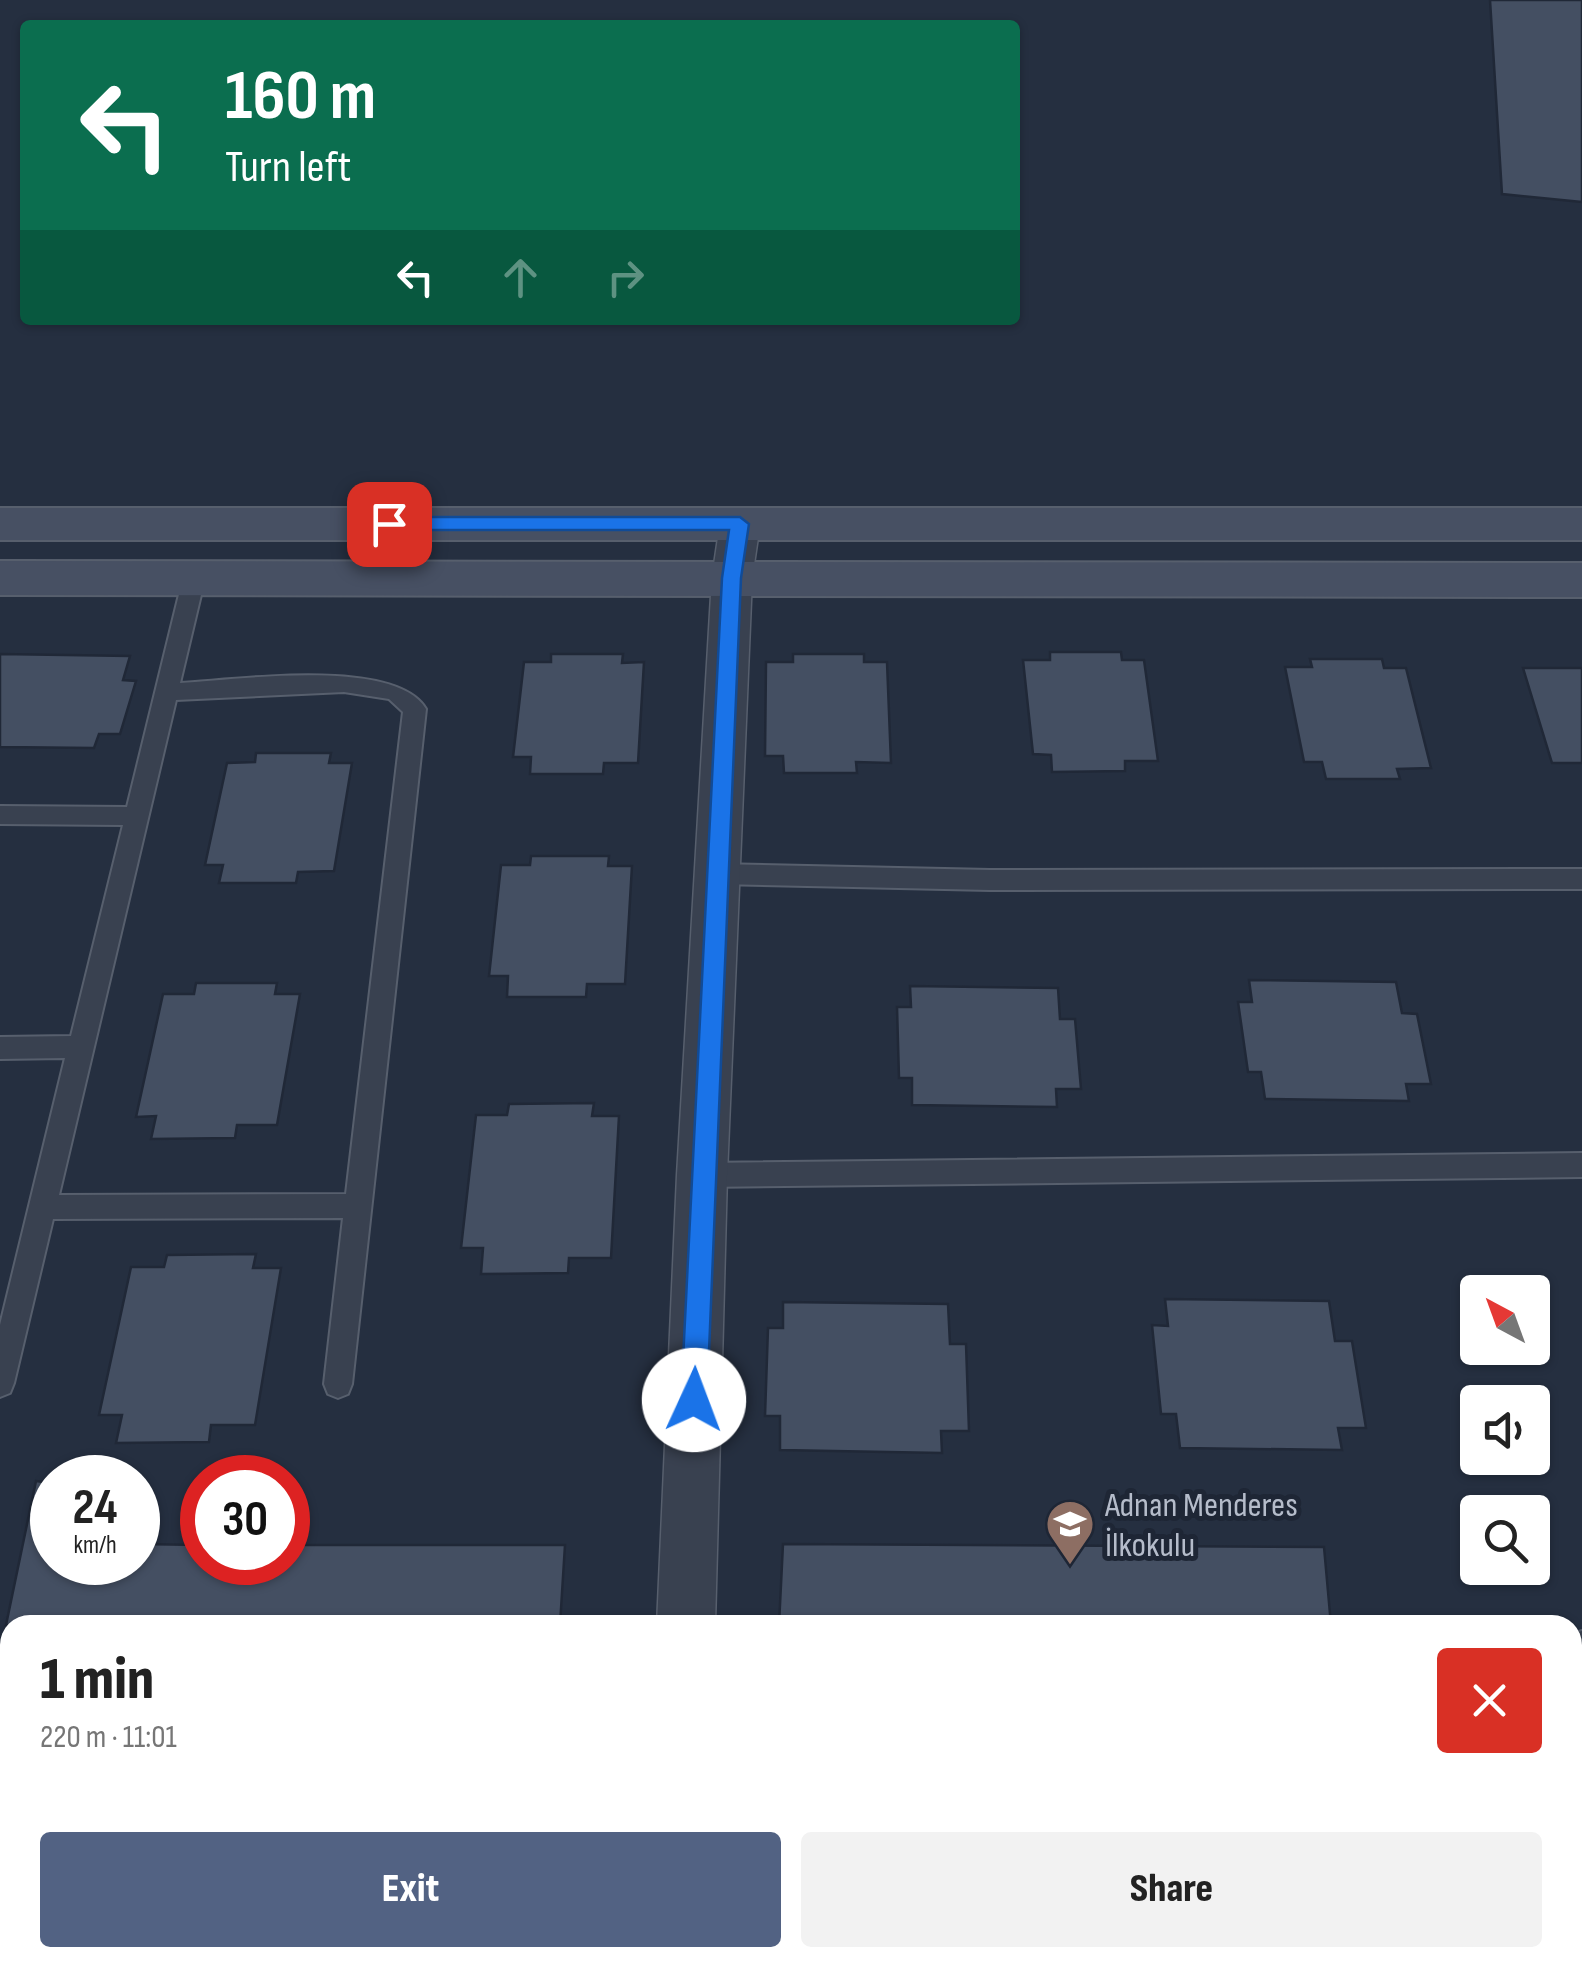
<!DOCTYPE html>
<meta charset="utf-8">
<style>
:root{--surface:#fff;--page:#f2f2f2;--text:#222;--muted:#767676;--accent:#526283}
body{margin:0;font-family:"Sofia Sans Condensed",sans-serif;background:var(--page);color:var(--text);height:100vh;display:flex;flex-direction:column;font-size:38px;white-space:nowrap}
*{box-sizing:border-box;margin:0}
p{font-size:32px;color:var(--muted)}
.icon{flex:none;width:55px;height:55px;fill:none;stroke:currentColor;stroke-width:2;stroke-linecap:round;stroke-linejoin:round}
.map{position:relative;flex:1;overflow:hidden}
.sheet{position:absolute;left:0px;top:1615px;width:1582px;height:352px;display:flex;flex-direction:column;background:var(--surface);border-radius:30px 30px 0 0;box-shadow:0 2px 8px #0004}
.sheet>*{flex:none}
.banner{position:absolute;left:20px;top:20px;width:1000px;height:305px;border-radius:10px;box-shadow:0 2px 8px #0004;background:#0b6e4f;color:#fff;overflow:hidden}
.needle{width:65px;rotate:319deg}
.fabs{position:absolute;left:1460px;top:1275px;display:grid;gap:20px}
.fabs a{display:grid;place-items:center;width:90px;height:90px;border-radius:10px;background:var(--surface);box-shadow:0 2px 8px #0004;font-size:50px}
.speed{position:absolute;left:30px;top:1455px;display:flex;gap:20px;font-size:50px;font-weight:700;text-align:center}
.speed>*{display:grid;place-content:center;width:130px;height:130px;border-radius:50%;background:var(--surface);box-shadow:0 2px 8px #0004;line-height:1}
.speed small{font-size:25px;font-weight:400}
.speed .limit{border:15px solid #d22;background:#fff;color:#111}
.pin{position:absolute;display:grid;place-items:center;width:85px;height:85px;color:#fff;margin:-42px;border-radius:20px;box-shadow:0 5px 15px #0006}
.me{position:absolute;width:110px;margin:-55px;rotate:2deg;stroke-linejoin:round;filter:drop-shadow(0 0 8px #0008)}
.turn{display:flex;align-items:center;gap:35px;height:210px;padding:0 40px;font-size:45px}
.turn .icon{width:130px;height:130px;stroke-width:2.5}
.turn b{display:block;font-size:70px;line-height:85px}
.lanes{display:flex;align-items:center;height:95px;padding:0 40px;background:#0003;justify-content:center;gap:50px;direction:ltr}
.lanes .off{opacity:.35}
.round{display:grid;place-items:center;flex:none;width:105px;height:105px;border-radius:10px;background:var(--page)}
.head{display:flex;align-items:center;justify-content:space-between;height:170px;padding:0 40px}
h1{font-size:60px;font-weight:800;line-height:75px}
.action{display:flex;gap:20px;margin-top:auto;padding:20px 40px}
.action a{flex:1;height:115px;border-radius:10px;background:var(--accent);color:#fff;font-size:40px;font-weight:800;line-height:115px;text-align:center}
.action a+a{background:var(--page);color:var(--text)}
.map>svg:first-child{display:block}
.building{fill:#444f62;stroke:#202837;stroke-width:2.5}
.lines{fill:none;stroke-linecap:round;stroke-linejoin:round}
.lane-casing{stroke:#575f6d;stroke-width:4}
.street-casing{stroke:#575f6d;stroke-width:3}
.secondary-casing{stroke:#575f6d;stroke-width:4}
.lane{fill:#394150;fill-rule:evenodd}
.street{fill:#394150;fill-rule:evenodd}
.secondary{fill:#475063;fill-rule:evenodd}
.route{fill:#1a73e8;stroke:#114b97;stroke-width:2.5}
.labels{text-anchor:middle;stroke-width:10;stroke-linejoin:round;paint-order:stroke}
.poi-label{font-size:35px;fill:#b5bcca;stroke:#1e2635;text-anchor:start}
</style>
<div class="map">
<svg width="1582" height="1966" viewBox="0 0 1582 1966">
<rect width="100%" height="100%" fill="#252f40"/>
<g class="building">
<polygon points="1490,0 1582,0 1582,202 1502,194"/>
<polygon points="1050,652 1121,652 1122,660 1144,660 1158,761 1125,761 1125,771 1052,772 1051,755 1033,754 1023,660 1050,660"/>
<polygon points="0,654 130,656 123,680 136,681 120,734 99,734 94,748 0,747"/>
<polygon points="551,654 623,654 622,663 644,662 638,763 604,763 603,774 530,774 531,757 513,757 524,662 551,662"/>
<polygon points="793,654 864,654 864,662 887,662 891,763 856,762 857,773 784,773 783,756 765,756 766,662 793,662"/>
<polygon points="1310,659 1382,659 1384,668 1406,668 1431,768 1397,769 1400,779 1326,779 1322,762 1304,762 1285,667 1312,667"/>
<polygon points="1523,668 1582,668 1582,763 1552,763"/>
<polygon points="256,753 331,753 329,763 352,763 334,871 298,872 296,883 219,883 223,865 205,865 227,763 255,762"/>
<polygon points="531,856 609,856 608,866 632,866 625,984 587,984 586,997 507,997 508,976 489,976 501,865 530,865"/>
<polygon points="1249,980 1396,982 1402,1013 1417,1014 1431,1084 1406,1084 1409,1101 1265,1099 1261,1072 1248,1072 1238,1002 1252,1002"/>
<polygon points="196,983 277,983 275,994 300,994 277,1125 237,1125 235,1138 151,1139 156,1116 136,1117 163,994 194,994"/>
<polygon points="910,986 1058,988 1060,1019 1075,1019 1081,1089 1056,1089 1057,1107 912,1105 912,1078 899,1078 897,1007 911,1007"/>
<polygon points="594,1103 592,1116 619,1116 611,1258 569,1258 568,1273 481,1274 483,1248 461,1248 476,1115 507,1115 509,1104"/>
<polygon points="256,1254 253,1268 281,1268 255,1425 211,1425 209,1442 116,1443 122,1415 99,1415 131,1267 164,1267 167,1255"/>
<polygon points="1165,1299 1329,1301 1335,1341 1352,1341 1366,1428 1338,1428 1342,1450 1180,1448 1176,1414 1161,1414 1152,1325 1168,1326"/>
<polygon points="783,1302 948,1304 950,1344 966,1344 969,1431 941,1431 942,1453 780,1450 780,1416 765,1416 768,1328 783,1328"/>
<polygon points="36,1481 52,1483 52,1562 138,1562 138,1544 202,1545 202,1562 288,1562 288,1545 565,1545 560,1625 6,1625"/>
<polygon points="783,1544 1324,1547 1331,1625 779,1625"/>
</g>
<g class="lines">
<g class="lane-casing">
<g id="lane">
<path d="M194 570 205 578 180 683C236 680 395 657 426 709L352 1384 348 1394 338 1398 328 1394 324 1384 343 1218 53 1219 14 1383 10 1393 0 1397V1325L65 1058 0 1059V1037L71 1036 123 825 0 824V806L127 807 183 578ZM344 692 389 699 403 712 346 1194 59 1195 176 700Z"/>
<polygon points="717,864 990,870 1582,869 1582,889 990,890 717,884 705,874"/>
<polygon points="1582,1153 1582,1177 702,1187 693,1183 689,1175 693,1167 702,1163"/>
<polygon points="1582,1631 1582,1671 1572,1675 1572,1634"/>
<polygon points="379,1958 414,1958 418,1966 382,1966"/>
<polygon points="860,1958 908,1958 905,1966 856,1966"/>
</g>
</g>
<g class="street-casing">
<g id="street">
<polygon points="740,510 754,514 760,524 752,578 727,1175 715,1625 657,1625 677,1175 712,578 720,524 726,514"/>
<rect x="643" y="1958" width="64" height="8"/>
</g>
</g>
<g class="secondary-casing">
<g id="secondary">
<rect x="0" y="508" width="1582" height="32"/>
<polygon points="0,561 1582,563 1582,597 0,595"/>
</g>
</g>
<use href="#lane" class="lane"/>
<use href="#street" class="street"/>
<use href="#secondary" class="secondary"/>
</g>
<polygon class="route" points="389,517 740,517 749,524 741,578 707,1400 704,1409 694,1413 685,1409 681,1400 722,578 729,530 389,530 380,524"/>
<defs>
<g id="school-pin" transform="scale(2.5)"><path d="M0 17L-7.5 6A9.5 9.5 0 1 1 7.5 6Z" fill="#8d6e63" stroke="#1e2635"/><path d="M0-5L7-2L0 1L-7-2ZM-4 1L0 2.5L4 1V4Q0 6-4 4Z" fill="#fff"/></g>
</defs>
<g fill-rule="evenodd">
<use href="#school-pin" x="1070" y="1524"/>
</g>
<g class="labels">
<g class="poi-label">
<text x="1105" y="1516">Adnan Menderes<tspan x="1105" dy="40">İlkokulu</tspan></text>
</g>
</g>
</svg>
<div class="fabs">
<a><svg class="needle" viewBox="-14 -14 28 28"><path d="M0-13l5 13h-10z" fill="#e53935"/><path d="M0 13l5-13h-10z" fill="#767676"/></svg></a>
<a><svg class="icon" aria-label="sound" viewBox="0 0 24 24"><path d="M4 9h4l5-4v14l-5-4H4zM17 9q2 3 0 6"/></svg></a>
<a><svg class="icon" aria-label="search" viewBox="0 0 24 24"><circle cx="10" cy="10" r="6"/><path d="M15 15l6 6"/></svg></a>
</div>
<div class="speed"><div>24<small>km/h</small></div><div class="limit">30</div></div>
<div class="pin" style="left:389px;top:524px;background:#d93025"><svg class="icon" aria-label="arrive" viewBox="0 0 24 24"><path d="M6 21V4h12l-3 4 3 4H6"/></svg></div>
<svg class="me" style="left:694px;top:1400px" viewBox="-20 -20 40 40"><circle r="19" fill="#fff"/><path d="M0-13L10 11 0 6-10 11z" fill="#1a73e8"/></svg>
<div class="banner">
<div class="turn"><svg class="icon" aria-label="left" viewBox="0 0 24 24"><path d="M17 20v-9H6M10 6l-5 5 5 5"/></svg><div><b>160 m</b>Turn left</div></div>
<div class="lanes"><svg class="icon" aria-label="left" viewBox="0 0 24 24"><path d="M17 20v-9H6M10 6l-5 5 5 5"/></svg><svg class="icon off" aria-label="ahead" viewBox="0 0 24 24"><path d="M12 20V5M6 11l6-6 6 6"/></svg><svg class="icon off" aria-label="right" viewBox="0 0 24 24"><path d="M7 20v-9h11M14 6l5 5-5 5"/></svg></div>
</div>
<section class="sheet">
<div class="head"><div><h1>1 min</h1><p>220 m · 11:01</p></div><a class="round" style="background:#d93025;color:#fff"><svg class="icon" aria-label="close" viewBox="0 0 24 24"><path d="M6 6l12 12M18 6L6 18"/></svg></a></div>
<div class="action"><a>Exit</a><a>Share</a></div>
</section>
</div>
